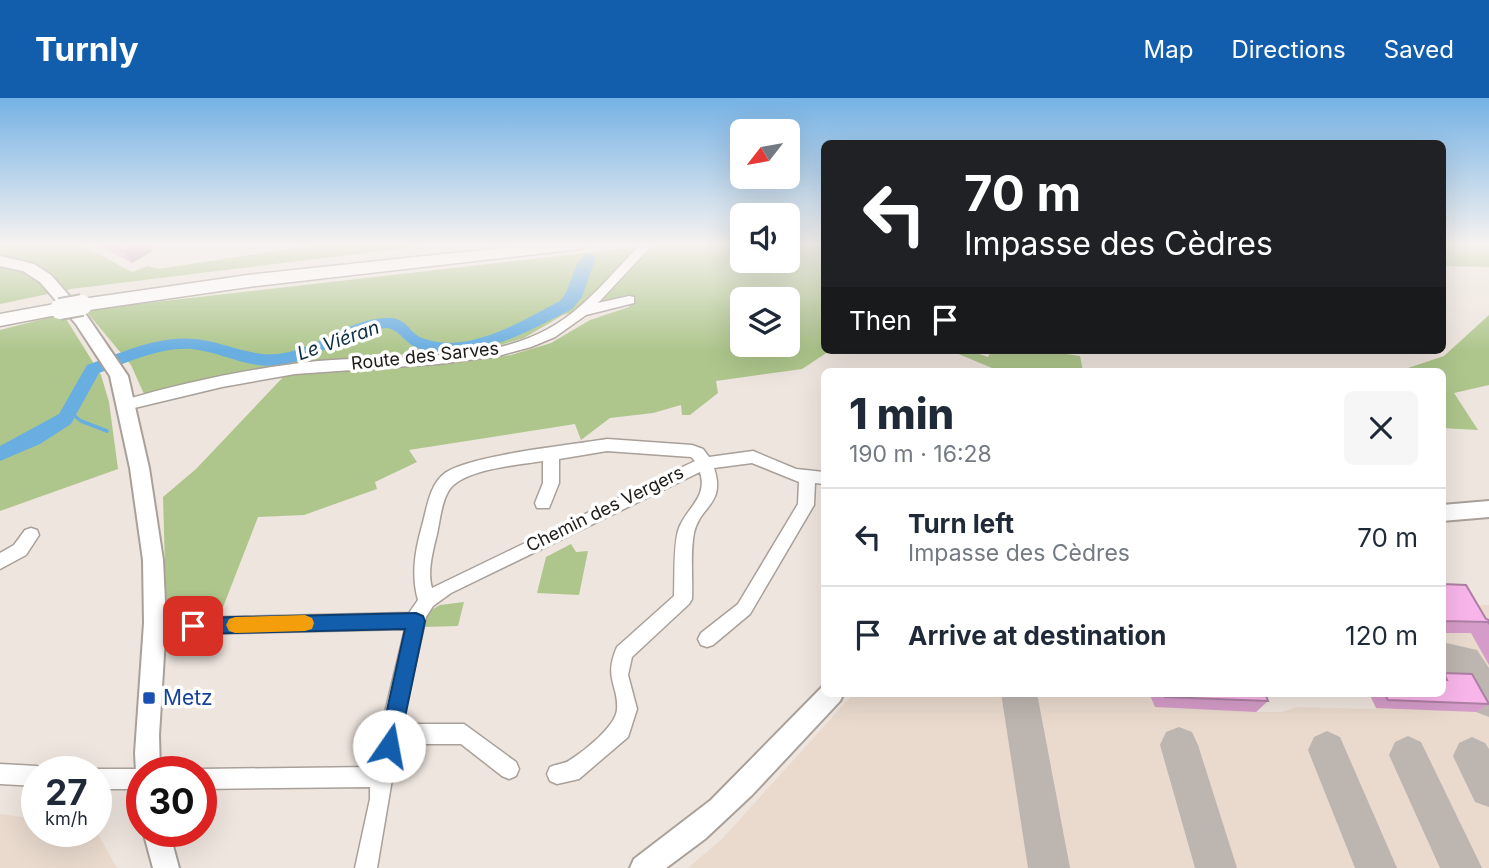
<!DOCTYPE html>
<meta charset="utf-8">
<style>
:root{--surface:#fff;--page:#f6f6f7;--text:#1f2937;--muted:#747a83;--line:#e0e1e3;--accent:#125ead}
body{margin:0;font-family:Inter,sans-serif;background:var(--page);color:var(--text);height:100vh;display:flex;flex-direction:column;font-size:26px;white-space:nowrap}
*{box-sizing:border-box;margin:0}
p{font-size:23px;color:var(--muted)}
.icon{flex:none;width:38px;height:38px;fill:none;stroke:currentColor;stroke-width:2;stroke-linecap:round;stroke-linejoin:round}
.map{position:relative;flex:1;overflow:hidden}
.sheet{position:absolute;left:821px;top:270px;width:625px;height:329px;display:flex;flex-direction:column;background:var(--surface);border-radius:10px;box-shadow:0 7px 28px #0002}
.sheet>*{flex:none}
.top-card{position:absolute;left:821px;top:42px;width:625px;height:214px;border-radius:10px;box-shadow:0 7px 28px #0002;background:#202124;color:#fff;overflow:hidden}
.needle{width:46px;rotate:239deg}
.buttons{position:absolute;left:730px;top:21px;display:grid;gap:14px}
.buttons a{display:grid;place-items:center;width:70px;height:70px;border-radius:10px;background:var(--surface);box-shadow:0 7px 28px #0002;font-size:35px}
.speed{position:absolute;left:21px;top:658px;display:flex;gap:14px;font-size:35px;font-weight:700;text-align:center}
.speed>*{display:grid;place-content:center;width:91px;height:91px;border-radius:50%;background:var(--surface);box-shadow:0 7px 28px #0002;line-height:1}
.speed small{font-size:18px;font-weight:400}
.speed .limit{border:10px solid #d22;background:#fff;color:#111}
.pin{position:absolute;display:grid;place-items:center;width:60px;height:60px;color:#fff;margin:-30px;border-radius:14px;box-shadow:0 4px 10px #0006}
.me{position:absolute;width:77px;margin:-38px;rotate:12deg;stroke-linejoin:round;filter:drop-shadow(0 0 5px #0008)}
.turn{display:flex;align-items:center;gap:24px;height:147px;padding:0 28px;font-size:32px}
.turn .icon{width:91px;height:91px;stroke-width:2.5}
.turn b{display:block;font-size:49px;line-height:60px}
.then{display:flex;align-items:center;height:66px;padding:0 28px;background:#0003;gap:14px;font-size:26px}
.round{display:grid;place-items:center;flex:none;width:74px;height:74px;border-radius:10px;background:var(--page)}
.head{display:flex;align-items:center;justify-content:space-between;height:119px;padding:0 28px}
h1{font-size:42px;font-weight:800;line-height:52px}
ul{padding:0;list-style:none}
li{display:flex;align-items:center;gap:21px;height:98px;padding:0 28px;border-top:2px solid var(--line)}
li div{flex:1}
li b{display:block;font-size:26px}
li em{font-style:normal}
header{display:flex;align-items:center;gap:42px;box-sizing:border-box;height:98px;padding:0 35px;background:var(--accent);color:#fff}
header strong{font-size:33px}
nav{display:flex;gap:38px;margin-inline-start:auto;font-size:24px}
.map>svg:first-child{display:block}
.built{fill:#eadace}
.green{fill:#aec68c;fill-rule:evenodd}
.lines{fill:none;stroke-linecap:round;stroke-linejoin:round}
.stream{stroke:#69aee1;stroke-width:3.5}
.river{fill:#69aee1;fill-rule:evenodd}
.taxiway{fill:#bdb5b0;fill-rule:evenodd}
.minor-casing{stroke:#a9a099;stroke-width:3}
.major-casing{stroke:#a9a099;stroke-width:4}
.highway-casing{stroke:#a9a099;stroke-width:3}
.minor{fill:#fff;fill-rule:evenodd}
.major{fill:#fff;fill-rule:evenodd}
.highway{fill:#fff;fill-rule:evenodd}
.highway-bridge-casing{stroke:#a9a099;stroke-width:24;stroke-linecap:butt}
.highway-bridge{stroke:#fff;stroke-width:20}
.wall{fill:#d59cc9}
.shaded-wall{fill:#ae7fa4}
.building{fill:#f8b5ea;stroke:#ae7fa4;stroke-width:2}
.route{fill:#125ead;stroke:#0c3d70;stroke-width:2}
.slow{fill:#f59e0b}
.transit-dot{fill:#1a4fb4;stroke:#fff;stroke-width:2.5}
.labels{text-anchor:middle;stroke-width:7;stroke-linejoin:round;paint-order:stroke}
.street-label{font-size:18px;fill:#1f1b19;stroke:#fff}
.water-label{font-size:19px;font-style:italic;fill:#0e2d42;stroke:#fff}
.near-transit-label{font-size:21px;fill:#164399;stroke:#fff;text-anchor:start}
</style>
<header>
<strong>Turnly</strong>
<nav><a>Map</a><a>Directions</a><a>Saved</a></nav>
</header>
<div class="map">
<svg width="1489" height="770" viewBox="0 0 1489 770">
<rect width="100%" height="100%" fill="#eee5de"/>
<g class="built">
<polygon points="1442,498 1473,499 1478,507 1489,507 1489,770 688,770 723,740 854,595 1249,595 1256,614 1281,614 1297,609 1376,611 1369,595 1442,595"/>
<polygon points="0,716 37,721 37,733 96,733 117,770 0,770"/>
</g>
<g class="green">
<polygon points="0,146 80,146 132,174 148,168 158,171 321,146 437,146 71,191 0,206"/>
<path d="M663 146H742V163H788V146H824V252H831L802 271 716 283 718 295 690 317H682L681 307 653 315 610 320 581 342 575 326 409 352 417 364 375 384 377 391 304 417 258 419 218 522 184 521 166 503 163 399 196 371 285 277 462 264 511 257 551 245 590 222 629 209 630 198 563 217 524 240 500 247 266 270 144 296 131 267 85 212ZM742 201H788V247H742Z"/>
<polygon points="1442,146 1489,146 1489,169 1442,168"/>
<polygon points="63,216 101,277 109,304 118,371 0,413 0,232"/>
<polygon points="1489,217 1489,287 1454,295 1478,332 1442,330 1442,273 1372,273 1405,271 1444,258"/>
<polygon points="949,252 968,252 988,259 992,252 1038,252 1080,258 1083,273 999,273"/>
<polygon points="571,446 576,454 588,453 579,497 537,495 546,459"/>
<polygon points="464,504 458,528 422,529 426,515 440,507"/>
</g>
<g class="lines">
<polyline class="stream" points="71,315 81,323 107,333"/>
<path class="river" d="M589 155 596 159 582 199 572 211C525 235 475 264 421 251 406 248 399 230 386 230 348 232 318 262 281 267 249 272 222 254 192 251 160 249 129 264 99 275L71 326 40 346 0 363V348L59 316 87 267C121 255 158 237 195 241 226 244 253 261 284 255 319 249 348 222 384 220 409 218 407 236 425 241 471 256 521 223 560 203 572 192 573 159 589 155Z"/>
<g class="taxiway">
<polygon points="1442,544 1477,552 1489,570 1489,619 1476,614 1455,578 1442,576"/>
<polygon points="1001,595 1037,595 1070,770 1028,770"/>
<polygon points="1179,629 1192,634 1198,647 1237,770 1195,770 1160,647 1166,634"/>
<polygon points="1327,633 1340,639 1397,770 1355,770 1308,652 1314,639"/>
<polygon points="1408,638 1421,644 1482,770 1440,770 1389,657 1395,644"/>
<polygon points="1472,639 1485,645 1489,651 1489,709 1475,704 1453,658 1459,645"/>
</g>
<g class="minor-casing">
<g id="minor">
<path d="M641 146H653L598 205 629 198 634 199V205L586 217 555 239 531 249 498 258 438 266 295 276 222 289 126 312 119 307 121 303C185 284 252 270 318 263 390 256 483 267 548 231 585 211 611 176 641 146Z"/>
<path d="M607 341 692 347 703 351 709 359 753 353 796 371 824 374V386L815 385 814 407 750 516 713 547 707 549 701 547 698 541 701 535 738 506 798 406 799 384 752 365 714 370C726 407 700 407 694 435 690 455 693 480 692 501L689 506 632 559 628 577 637 611 628 639 579 681 557 686 550 683 547 676 550 669C556 666 565 666 570 662 584 653 615 629 617 612 619 587 603 581 617 549L674 498C675 480 673 446 679 430 687 409 708 400 700 374L451 495 433 508 426 519 402 626H464L516 664 519 671 516 678 509 681 502 678 461 646H398L377 770H355L370 701V689L201 691V674H194L201 671 372 669 405 531 186 536 180 534 177 528 180 522 186 520 409 515 418 502C411 477 415 453 422 428 427 411 429 387 445 375 470 357 572 347 607 341ZM607 353 691 359 695 363 432 490C427 475 433 452 437 436 440 423 441 406 448 394 460 371 519 367 543 363V385L535 405 537 410H549L559 385V361Z"/>
<polygon points="31,430 37,432 39,437 26,457 0,471 0,455 14,447 25,432"/>
<polygon points="0,666 37,668 45,674 37,674 37,688 0,686"/>
<polygon points="96,671 142,671 149,674 142,674 142,691 96,691 96,674 89,674"/>
</g>
</g>
<g class="major-casing">
<g id="major">
<polygon points="0,158 34,166 51,177 87,218 128,278 149,370 163,462 166,525 159,637 160,674 142,674 142,684 136,674 135,655 144,525 143,462 130,370 110,278 76,226 40,184 23,173 0,168"/>
<polygon points="1489,403 1489,419 1442,423 1442,407"/>
<polygon points="824,587 824,595 844,595 840,603 752,697 705,741 666,770 630,770 634,761 711,702"/>
<polygon points="143,733 169,733 179,770 153,770"/>
</g>
</g>
<g class="highway-casing">
<g id="highway">
<polygon points="537,146 589,146 580,151 248,189 82,213 73,207 82,201 248,177"/>
<polygon points="60,205 67,207 69,211 67,215 0,228 0,216"/>
</g>
</g>
<use href="#minor" class="minor"/>
<use href="#major" class="major"/>
<use href="#highway" class="highway"/>
<g class="highway-bridge-casing">
<polyline id="highway-bridge" points="60,211 82,207"/>
</g>
<use href="#highway-bridge" class="highway-bridge"/>
</g>
<g class="wall">
<polygon points="96,146 148,146 153,153 132,165"/>
<polygon points="1442,486 1486,521 1489,522 1489,567 1471,535 1442,535"/>
<polygon points="1444,575 1489,606 1476,614 1376,610 1369,595 1442,595 1442,576"/>
<polygon points="1149,595 1265,595 1268,603 1256,614 1155,609"/>
</g>
<polygon class="shaded-wall" points="137,146 148,146 153,153 132,165 124,153"/>
<g class="building">
<polygon points="110,146 137,146 124,153"/>
<polygon points="1442,486 1466,487 1486,521 1489,522 1489,526 1488,524 1442,523"/>
<polygon points="1444,575 1472,576 1489,606 1388,602 1384,595 1442,595 1442,582 1447,582"/>
<polygon points="1163,595 1265,595 1268,603 1165,599"/>
</g>
<linearGradient id="sky" x2="0" y2="1"><stop stop-color="#75b2e5"/><stop offset="0.58" stop-color="#f7f3f0"/><stop offset="1" stop-color="#f7f3f0" stop-opacity="0"/></linearGradient>
<rect width="1489" height="253" fill="url(#sky)"/>
<polygon class="route" points="416,515 423,518 425,523 399,648 396,655 389,658 382,655 379,648 405,531 193,536 186,534 184,528 186,522 193,520"/>
<polygon class="slow" points="305,517 312,520 314,525 312,531 305,533 235,535 229,533 226,527 229,521 235,519"/>
<rect class="transit-dot" x="142" y="593" width="14" height="14" rx="3.5"/>
<g class="labels">
<g class="street-label">
<text transform="translate(425 258) rotate(-6)" y="6">Route des Sarves</text>
<text transform="translate(605 411) rotate(-26)" y="6">Chemin des Vergers</text>
</g>
<g class="water-label">
<text transform="translate(338 242) rotate(-19)" y="7">Le Viéran</text>
</g>
<g class="near-transit-label">
<text x="163" y="607">Metz</text>
</g>
</g>
</svg>
<div class="buttons">
<a><svg class="needle" viewBox="-14 -14 28 28"><path d="M0-13l5 13h-10z" fill="#e53935"/><path d="M0 13l5-13h-10z" fill="#747a83"/></svg></a>
<a><svg class="icon" aria-label="sound" viewBox="0 0 24 24"><path d="M4 9h4l5-4v14l-5-4H4zM17 9q2 3 0 6"/></svg></a>
<a><svg class="icon" aria-label="layers" viewBox="0 0 24 24"><path d="M12 4l9 5-9 5-9-5zM3 14l9 5 9-5"/></svg></a>
</div>
<div class="speed"><div>27<small>km/h</small></div><div class="limit">30</div></div>
<div class="pin" style="left:193px;top:528px;background:#d93025"><svg class="icon" aria-label="arrive" viewBox="0 0 24 24"><path d="M6 21V4h12l-3 4 3 4H6"/></svg></div>
<svg class="me" style="left:389px;top:648px" viewBox="-20 -20 40 40"><circle r="19" fill="#fff"/><path d="M0-13L10 11 0 6-10 11z" fill="#125ead"/></svg>
<div class="top-card">
<div class="turn"><svg class="icon" aria-label="left" viewBox="0 0 24 24"><path d="M17 20v-9H6M10 6l-5 5 5 5"/></svg><div><b>70 m</b>Impasse des Cèdres</div></div>
<div class="then">Then<svg class="icon" aria-label="arrive" viewBox="0 0 24 24"><path d="M6 21V4h12l-3 4 3 4H6"/></svg></div>
</div>
<section class="sheet">
<div class="head"><div><h1>1 min</h1><p>190 m · 16:28</p></div><a class="round"><svg class="icon" aria-label="close" viewBox="0 0 24 24"><path d="M6 6l12 12M18 6L6 18"/></svg></a></div>
<ul>
<li><svg class="icon" aria-label="left" viewBox="0 0 24 24"><path d="M17 20v-9H6M10 6l-5 5 5 5"/></svg><div><b>Turn left</b><p>Impasse des Cèdres</p></div><em>70 m</em></li>
<li><svg class="icon" aria-label="arrive" viewBox="0 0 24 24"><path d="M6 21V4h12l-3 4 3 4H6"/></svg><div><b>Arrive at destination</b></div><em>120 m</em></li>
</ul>
</section>
</div>
